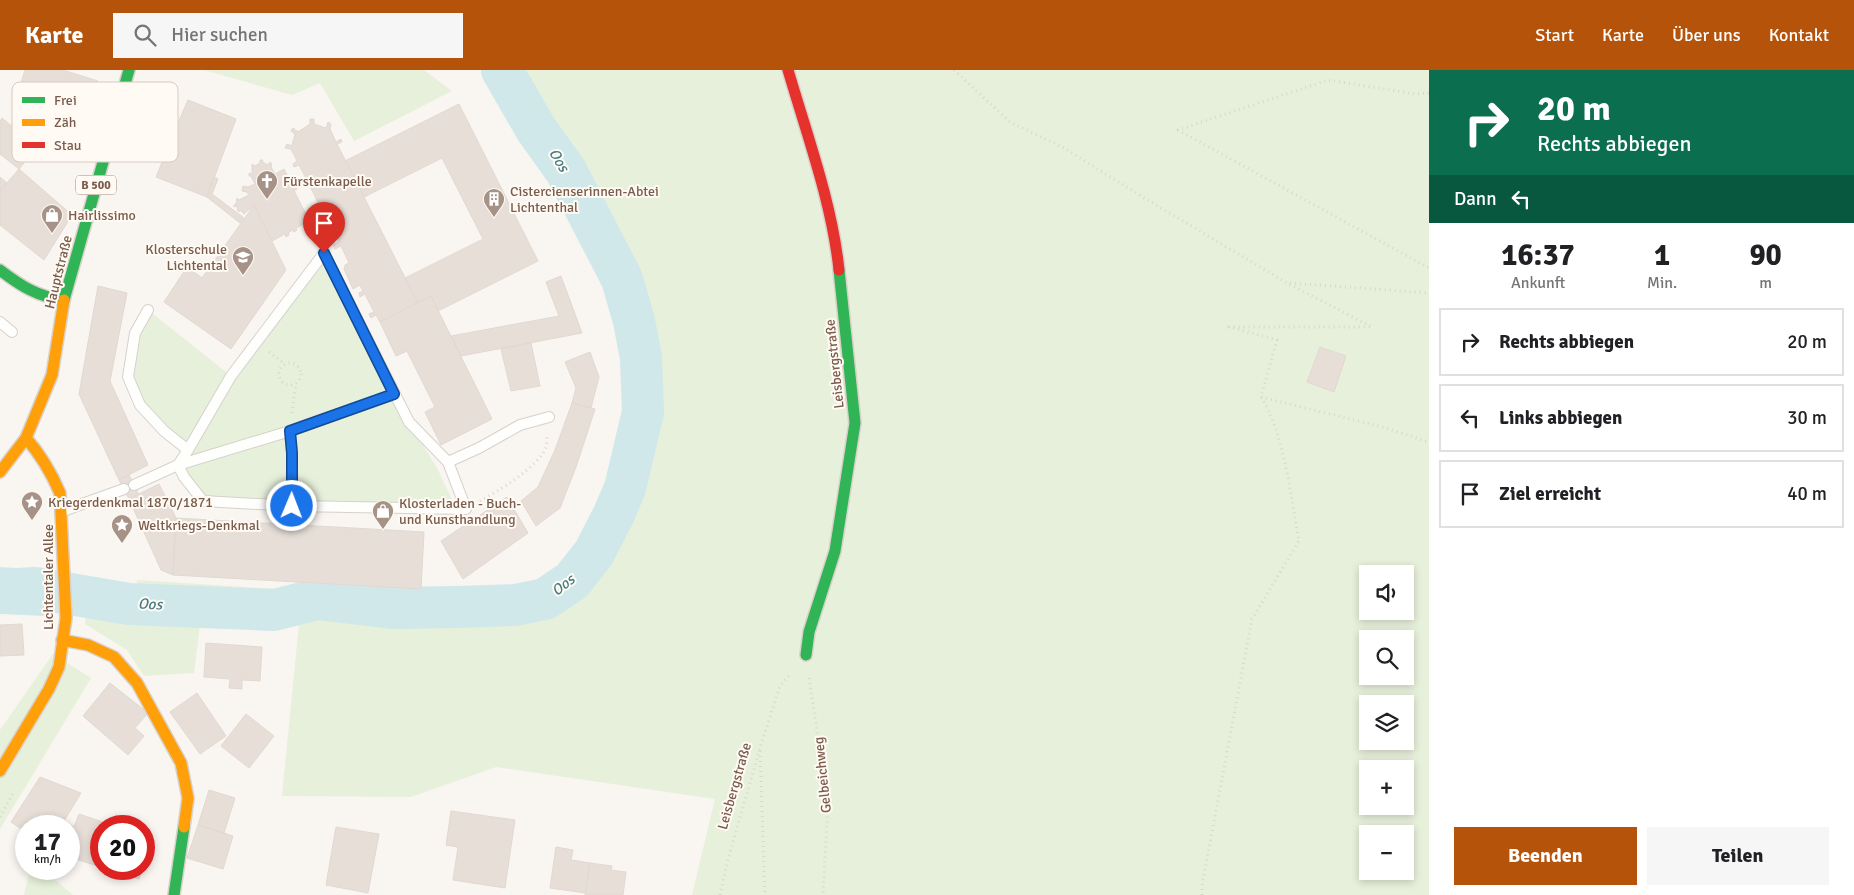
<!DOCTYPE html>
<html lang="de">
<meta charset="utf-8">
<style>
:root{--surface:#fff;--page:#f6f6f6;--text:#202124;--muted:#757577;--line:#e0e0e0;--accent:#b45309}
body{margin:0;font-family:Signika,sans-serif;background:var(--page);color:var(--text);height:100vh;display:flex;flex-direction:column;font-size:19px;white-space:nowrap}
*{box-sizing:border-box;margin:0}
p{font-size:16px;color:var(--muted)}
.icon{flex:none;width:28px;height:28px;fill:none;stroke:currentColor;stroke-width:2;stroke-linecap:round;stroke-linejoin:round}
.map{position:relative;flex:1;overflow:hidden}
.sheet{display:flex;flex-direction:column;background:var(--surface);width:425px}
.sheet>*{flex:none}
.hud{background:#0b6e4f;color:#fff;overflow:hidden}
.tools{position:absolute;left:1359px;top:495px;display:grid;gap:10px}
.tools a{display:grid;place-items:center;width:55px;height:55px;border-radius:0px;background:var(--surface);box-shadow:0 2px 8px #0003;font-size:25px}
.speed{position:absolute;left:15px;top:745px;display:flex;gap:10px;font-size:25px;font-weight:700;text-align:center}
.speed>*{display:grid;place-content:center;width:65px;height:65px;border-radius:50%;background:var(--surface);box-shadow:0 2px 8px #0003;line-height:1}
.speed small{font-size:12px;font-weight:400}
.speed .limit{border:8px solid #d22;background:#fff;color:#111}
.pin{position:absolute;display:grid;place-items:center;width:42px;height:42px;color:#fff;margin:-51px -21px;border-radius:50% 50% 50% 0;rotate:-45deg;box-shadow:0 0 5px #0007}
.pin .icon{rotate:45deg}
.me{position:absolute;width:55px;margin:-28px;rotate:1deg;stroke-linejoin:round;filter:drop-shadow(0 0 4px #0008)}
.turn{display:flex;align-items:center;gap:18px;height:105px;padding:0 25px;font-size:22px}
.turn .icon{width:65px;height:65px;stroke-width:2.5}
.turn b{display:block;font-size:35px;line-height:42px}
.then{display:flex;align-items:center;height:48px;padding:0 25px;background:#0003;gap:10px;font-size:19px}
.eta{display:flex;justify-content:space-evenly;align-items:center;height:85px;text-align:center}
.eta b{font-size:30px;font-weight:800;line-height:35px}
.primary-button{display:flex;gap:10px;margin-top:auto;padding:10px 25px}
.primary-button a{flex:1;height:58px;border-radius:0px;background:var(--accent);color:#fff;font-size:20px;font-weight:800;line-height:58px;text-align:center}
.primary-button a+a{background:var(--page);color:var(--text)}
ul{padding:0;list-style:none}
li{display:flex;align-items:center;gap:15px;height:68px;margin:0 10px 8px;padding:0 15px;border:2px solid var(--line);border-radius:0px}
li div{flex:1}
li b{display:block;font-size:19px}
li em{font-style:normal}
header{display:flex;align-items:center;gap:30px;box-sizing:border-box;height:70px;padding:0 25px;background:var(--accent);color:#fff}
header strong{font-size:24px}
nav{display:flex;gap:28px;margin-inline-start:auto;font-size:18px}
.search{width:350px;height:45px;background:var(--page);display:flex;align-items:center;gap:12px;box-sizing:border-box;padding:0 18px;border-radius:0px;color:var(--muted);font-size:19px}
main{display:flex;flex:1;min-height:0}
.map>svg:first-child{display:block}
.green{fill:#e7f0db;fill-rule:evenodd}
.water{fill:#d0e8ea}
.lines{fill:none;stroke-linecap:round;stroke-linejoin:round}
.river{stroke:#d0e8ea;stroke-width:42}
.building{fill:#e6ded7;stroke:#e2d8d2}
.lane-casing{stroke:#d7d1cb;stroke-width:12}
.fast-casing{stroke:#d9d2cb;stroke-width:14}
.slow-casing{stroke:#d9d2cb;stroke-width:14}
.jam-casing{stroke:#d9d2cb;stroke-width:14}
.path{stroke:#dcd5d0;stroke-width:3;stroke-dasharray:1 4;stroke-linecap:butt}
.lane{stroke:#fefefd;stroke-width:10}
.fast{stroke:#30b455;stroke-width:11}
.slow{stroke:#ff9f0a;stroke-width:11}
.jam{stroke:#e5322d;stroke-width:11}
.route-casing{stroke:#114b97;stroke-width:12}
.route{stroke:#1a73e8;stroke-width:9}
.labels{text-anchor:middle;stroke-width:4;stroke-linejoin:round;paint-order:stroke}
.shield{fill:#fffaf3;stroke:#a28b7f;stroke-width:1}
.shield-label{font-size:12px;font-weight:bold;fill:#7a5c4d}
.poi-label{font-size:14px;fill:#7a5c4d;stroke:#fffaf3;text-anchor:start}
.street-label{font-size:14px;fill:#7a5c4d;stroke:#fffaf3}
.water-label{font-size:15px;font-style:italic;fill:#437c86;stroke:#fffaf3}
.key{fill:#fffaf3;stroke:#d7cbc1;stroke-width:1}
.key-label{font-size:14px;fill:#7a5c4d}
</style>
<header>
<strong>Karte</strong>
<div class="search"><svg class="icon" aria-label="search" viewBox="0 0 24 24"><circle cx="10" cy="10" r="6"/><path d="M15 15l6 6"/></svg>Hier suchen</div>
<nav><a>Start</a><a>Karte</a><a>Über uns</a><a>Kontakt</a></nav>
</header>
<main>
<div class="map">
<svg width="1429" height="825" viewBox="0 0 1429 825">
<rect width="100%" height="100%" fill="#f9f5f0"/>
<g class="green">
<polygon points="204,0 424,0 452,21 354,71 320,13 292,25"/>
<path d="M491 0H1429V825H692L715 729 496 697 411 727 282 726 299 553 201 546 194 603 144 606 127 580 85 554 86 541 134 542 137 510 402 527 494 530 539 523 571 502 603 451 633 350 632 287 614 213 506 22ZM1368 504H1405V541H1368ZM1368 569H1405V606H1368ZM1368 634H1405V671H1368ZM1368 699H1405V736H1368ZM1368 764H1405V801H1368Z"/>
<polygon points="324,183 409,352 437,398 454,434 202,429 178,395 188,380 140,335 128,307 135,263 148,240 231,306"/>
<polygon points="53,584 91,608 0,759 0,660"/>
<polygon points="30,799 42,799 73,825 24,825"/>
</g>
<polygon class="water" points="0,497 49,500 46,546 0,544"/>
<g class="lines">
<polyline class="river" points="0,520 35,518 129,534 274,540 318,529 392,538 457,537 515,535 545,529 572,511 594,483 614,444 625,418 643,342 641,288 634,251 622,209 566,101 536,59 502,0"/>
</g>
<g class="building">
<polygon points="25,0 63,0 98,11 78,76 44,66 46,60 35,57 40,43 14,35"/>
<polygon points="188,30 236,49 207,127 156,107 169,75 155,70 161,55 175,60"/>
<polygon points="459,34 538,191 438,241 431,226 418,233 405,208 483,169 442,88 364,127 345,91"/>
<polygon points="2,48 37,77 19,99 0,84 0,51"/>
<polygon points="310,49 314,49 314,54 326,58 328,52 331,54 330,59 336,72 341,69 342,72 337,74 418,233 380,252 376,245 371,248 369,244 374,242 365,224 360,227 359,223 363,221 360,215 353,219 344,199 345,195 349,193 341,176 335,179 333,175 339,172 330,155 324,157 323,154 328,151 324,145 309,114 305,116 304,112 307,110 299,95 294,97 293,94 297,91 291,79 285,78 287,74 292,76 295,64 291,61 293,58 298,62 310,54"/>
<polygon points="260,90 263,90 262,92 268,95 270,92 272,94 271,97 275,104 284,99 293,117 296,116 297,119 294,121 306,144 309,145 306,147 308,150 311,149 311,155 308,156 306,153 296,158 297,160 294,162 293,160 288,163 289,165 286,167 285,164 272,171 254,135 244,144 240,140 239,142 237,140 238,138 236,136 234,137 234,135 236,134 237,128 239,130 249,125 247,122 242,121 243,116 248,117 255,114 251,106 249,106 249,103 252,104 252,94 255,96 260,93"/>
<polygon points="19,99 72,145 44,190 0,155 0,121"/>
<polygon points="0,107 7,113 0,121"/>
<polygon points="214,107 218,109 212,124 244,148 240,153 207,127"/>
<polygon points="254,135 286,200 231,279 164,232 187,197 202,208"/>
<polygon points="561,206 582,263 461,286 451,266 559,246 546,212"/>
<polygon points="98,216 127,223 110,311 148,395 119,410 79,324"/>
<polygon points="431,226 492,349 441,375 425,342 435,337 407,281 396,286 380,252"/>
<polygon points="531,273 540,316 511,321 501,279"/>
<polygon points="1320,277 1346,286 1334,322 1307,312"/>
<polygon points="590,282 599,307 591,338 572,333 576,318 565,292"/>
<polygon points="572,333 595,339 576,397 560,438 536,456 521,431 538,417 555,380"/>
<polygon points="129,405 139,425 129,429 119,410"/>
<polygon points="159,414 176,448 173,505 161,500 129,429"/>
<polygon points="507,427 528,463 463,509 441,471"/>
<polygon points="176,448 424,462 421,519 173,505"/>
<polygon points="22,554 24,585 0,586 0,555"/>
<polygon points="206,573 262,577 260,611 242,610 242,619 229,618 230,609 204,607"/>
<polygon points="110,613 148,643 135,658 144,666 128,685 83,646"/>
<polygon points="197,623 226,666 200,684 170,642"/>
<polygon points="246,644 274,666 249,698 221,676"/>
<polygon points="40,707 81,723 61,756 26,756 26,762 11,752"/>
<polygon points="209,720 235,728 224,763 198,755"/>
<polygon points="451,741 515,750 505,818 453,810 458,777 446,775"/>
<polygon points="79,744 115,756 101,756 101,797 69,787 69,756 61,756 64,750 74,757"/>
<polygon points="198,755 233,766 223,799 187,788"/>
<polygon points="336,757 379,764 368,823 326,815"/>
<polygon points="144,766 153,769 144,795"/>
<polygon points="556,777 573,780 571,790 590,793 585,823 550,818"/>
<polygon points="590,793 612,796 611,800 626,802 623,825 585,825"/>
<polygon points="106,799 142,799 139,809"/>
</g>
<g class="lines">
<g class="lane-casing">
<g id="lane">
<polygon points="324,183 409,352 448,392 466,439 292,436 203,431 184,407 178,395 188,380 231,306"/>
<polyline points="148,240 135,263 128,307 140,335 164,361 188,380"/>
<polyline points="0,252 12,262"/>
<polyline points="290,361 292,383 292,436"/>
<polyline points="448,392 479,378 520,355 549,347"/>
<polyline points="134,415 178,395 290,361 394,324"/>
<polyline points="63,441 124,419"/>
</g>
</g>
<g class="fast-casing">
<g id="fast">
<path d="M0 200C21 216 38 227 64 230L129 0"/>
<polyline points="806,585 809,562 835,481 855,353 839,200"/>
<polyline points="174,825 184,757"/>
</g>
</g>
<g class="slow-casing">
<g id="slow">
<polyline points="0,402 26,368 52,305 64,230"/>
<polyline points="62,570 88,575 114,587 137,613 181,693 188,728 184,757"/>
<path d="M0 701 49 619 59 597 66 548 60 423C51 402 41 385 26 368"/>
</g>
</g>
<g class="jam-casing">
<path id="jam" d="M788 0C807 65 832 133 839 200"/>
</g>
<g class="path">
<polyline points="954,0 1010,52 1064,78 1141,126 1287,213 1372,257 1229,257 1277,270 1261,327"/>
<polyline points="1429,23 1415,24 1328,10 1178,60 1429,198"/>
<polyline points="1290,213 1429,223"/>
<polyline points="269,282 285,294"/>
<circle cx="290" cy="304" r="11"/>
<polyline points="1261,327 1386,358 1429,372"/>
<polyline points="292,343 296,314"/>
<path d="M480 431C497 422 540 396 546 377 547 374 547 369 547 365"/>
<polyline points="809,608 828,733 823,825"/>
<polyline points="760,681 765,825"/>
<polyline points="0,747 13,723"/>
<polyline points="720,825 727,793 760,678 780,616 791,603"/>
<path d="M1202 825V816L1252 549 1299 471C1291 429 1284 362 1261 327"/>
</g>
<use href="#lane" class="lane"/>
<use href="#fast" class="fast"/>
<use href="#slow" class="slow"/>
<use href="#jam" class="jam"/>
</g>
<g class="lines">
<g class="route-casing">
<polyline id="route" points="292,436 292,383 290,361 394,324 324,183"/>
</g>
<use href="#route" class="route"/>
</g>
<defs>
<g id="church-pin" transform="scale(1.125)"><path d="M0 17L-7.5 6A9.5 9.5 0 1 1 7.5 6Z" fill="#a69286" stroke="#fffaf3"/><path d="M-1.2-6h2.4v3.5h3.3v2.4h-3.3V6h-2.4V-.1h-3.3v-2.4h3.3Z" fill="#fff"/></g>
<g id="building-pin" transform="scale(1.125)"><path d="M0 17L-7.5 6A9.5 9.5 0 1 1 7.5 6Z" fill="#a69286" stroke="#fffaf3"/><path d="M-4-6H4V6H1V3H-1V6H-4ZM-2.5-4.3h1.7v1.8h-1.7ZM.8-4.3h1.7v1.8H.8ZM-2.5-1h1.7V.8h-1.7ZM.8-1h1.7V.8H.8Z" fill="#fff"/></g>
<g id="shop-pin" transform="scale(1.125)"><path d="M0 17L-7.5 6A9.5 9.5 0 1 1 7.5 6Z" fill="#a69286" stroke="#fffaf3"/><path d="M-5-2.5h2.3a2.7 3.5 0 0 1 5.4 0H5L5.5 6h-11ZM-1.5-2.5h3a1.5 2.3 0 0 0-3 0Z" fill="#fff"/></g>
<g id="school-pin" transform="scale(1.125)"><path d="M0 17L-7.5 6A9.5 9.5 0 1 1 7.5 6Z" fill="#a69286" stroke="#fffaf3"/><path d="M0-5L7-2L0 1L-7-2ZM-4 1L0 2.5L4 1V4Q0 6-4 4Z" fill="#fff"/></g>
<g id="sight-pin" transform="scale(1.125)"><path d="M0 17L-7.5 6A9.5 9.5 0 1 1 7.5 6Z" fill="#a69286" stroke="#fffaf3"/><path d="M0-6L1.8-2.2L6-1.7L2.9 1.2L3.7 5.4L0 3.3L-3.7 5.4L-2.9 1.2L-6-1.7L-1.8-2.2Z" fill="#fff"/></g>
</defs>
<g fill-rule="evenodd">
<use href="#church-pin" x="267" y="111"/>
<use href="#building-pin" x="494" y="129"/>
<use href="#shop-pin" x="52" y="145"/>
<use href="#school-pin" x="243" y="187"/>
<use href="#sight-pin" x="32" y="432"/>
<use href="#shop-pin" x="383" y="441"/>
<use href="#sight-pin" x="122" y="455"/>
</g>
<g class="labels">
<rect class="shield" x="76" y="105.5" width="40" height="19" rx="4"/>
<g class="shield-label">
<text x="96" y="119">B 500</text>
</g>
<g class="poi-label">
<text x="283" y="116">Fürstenkapelle</text>
<text x="510" y="126">Cistercienserinnen-Abtei<tspan x="510" dy="16">Lichtenthal</tspan></text>
<text x="68" y="150">Hairlissimo</text>
<text x="227" y="184" text-anchor="end">Klosterschule<tspan x="227" dy="16">Lichtental</tspan></text>
<text x="48" y="437">Kriegerdenkmal 1870/1871</text>
<text x="399" y="438">Klosterladen - Buch-<tspan x="399" dy="16">und Kunsthandlung</tspan></text>
<text x="138" y="460">Weltkriegs-Denkmal</text>
</g>
<g class="street-label">
<text transform="translate(58 202) rotate(-76)" y="5">Hauptstraße</text>
<text transform="translate(834 294) rotate(-96)" y="5">Leisbergstraße</text>
<text transform="translate(48 507) rotate(-90)" y="5">Lichtentaler Allee</text>
<text transform="translate(822 705) rotate(-96)" y="5">Gelbeichweg</text>
<text transform="translate(734 716) rotate(-74)" y="5">Leisbergstraße</text>
</g>
<g class="water-label">
<text transform="translate(559 90) rotate(59)" y="5">Oos</text>
<text transform="translate(563 515) rotate(-38)" y="5">Oos</text>
<text transform="translate(150 534) rotate(2)" y="5">Oos</text>
</g>
</g>
<rect x="12" y="12" width="166" height="80" rx="8" class="key"/>
<rect x="22" y="27" width="23" height="6" fill="#30b455"/>
<rect x="22" y="49" width="23" height="7" fill="#ff9f0a"/>
<rect x="22" y="72" width="23" height="6" fill="#e5322d"/>
<g class="key-label">
<text x="54" y="35">Frei</text>
<text x="54" y="57">Zäh</text>
<text x="54" y="80">Stau</text>
</g>
</svg>
<div class="tools">
<a><svg class="icon" aria-label="sound" viewBox="0 0 24 24"><path d="M4 9h4l5-4v14l-5-4H4zM17 9q2 3 0 6"/></svg></a>
<a><svg class="icon" aria-label="search" viewBox="0 0 24 24"><circle cx="10" cy="10" r="6"/><path d="M15 15l6 6"/></svg></a>
<a><svg class="icon" aria-label="layers" viewBox="0 0 24 24"><path d="M12 4l9 5-9 5-9-5zM3 14l9 5 9-5"/></svg></a>
<a>+</a>
<a>−</a>
</div>
<div class="speed"><div>17<small>km/h</small></div><div class="limit">20</div></div>
<div class="pin" style="left:324px;top:183px;background:#d93025"><svg class="icon" aria-label="arrive" viewBox="0 0 24 24"><path d="M6 21V4h12l-3 4 3 4H6"/></svg></div>
<svg class="me" style="left:292px;top:436px" viewBox="-20 -20 40 40"><circle r="17" fill="#1a73e8" stroke="#fff" stroke-width="3"/><path d="M0-11L8 9 0 5-8 9z" fill="#fff"/></svg>
</div>
<section class="sheet">
<div class="hud">
<div class="turn"><svg class="icon" aria-label="right" viewBox="0 0 24 24"><path d="M7 20v-9h11M14 6l5 5-5 5"/></svg><div><b>20 m</b>Rechts abbiegen</div></div>
<div class="then">Dann<svg class="icon" aria-label="left" viewBox="0 0 24 24"><path d="M17 20v-9H6M10 6l-5 5 5 5"/></svg></div>
</div>
<div class="eta">
<div><b>16:37</b><p>Ankunft</p></div>
<div><b>1</b><p>Min.</p></div>
<div><b>90</b><p>m</p></div>
</div>
<ul>
<li><svg class="icon" aria-label="right" viewBox="0 0 24 24"><path d="M7 20v-9h11M14 6l5 5-5 5"/></svg><div><b>Rechts abbiegen</b></div><em>20 m</em></li>
<li><svg class="icon" aria-label="left" viewBox="0 0 24 24"><path d="M17 20v-9H6M10 6l-5 5 5 5"/></svg><div><b>Links abbiegen</b></div><em>30 m</em></li>
<li><svg class="icon" aria-label="arrive" viewBox="0 0 24 24"><path d="M6 21V4h12l-3 4 3 4H6"/></svg><div><b>Ziel erreicht</b></div><em>40 m</em></li>
</ul>
<div class="primary-button"><a>Beenden</a><a>Teilen</a></div>
</section>
</main>
